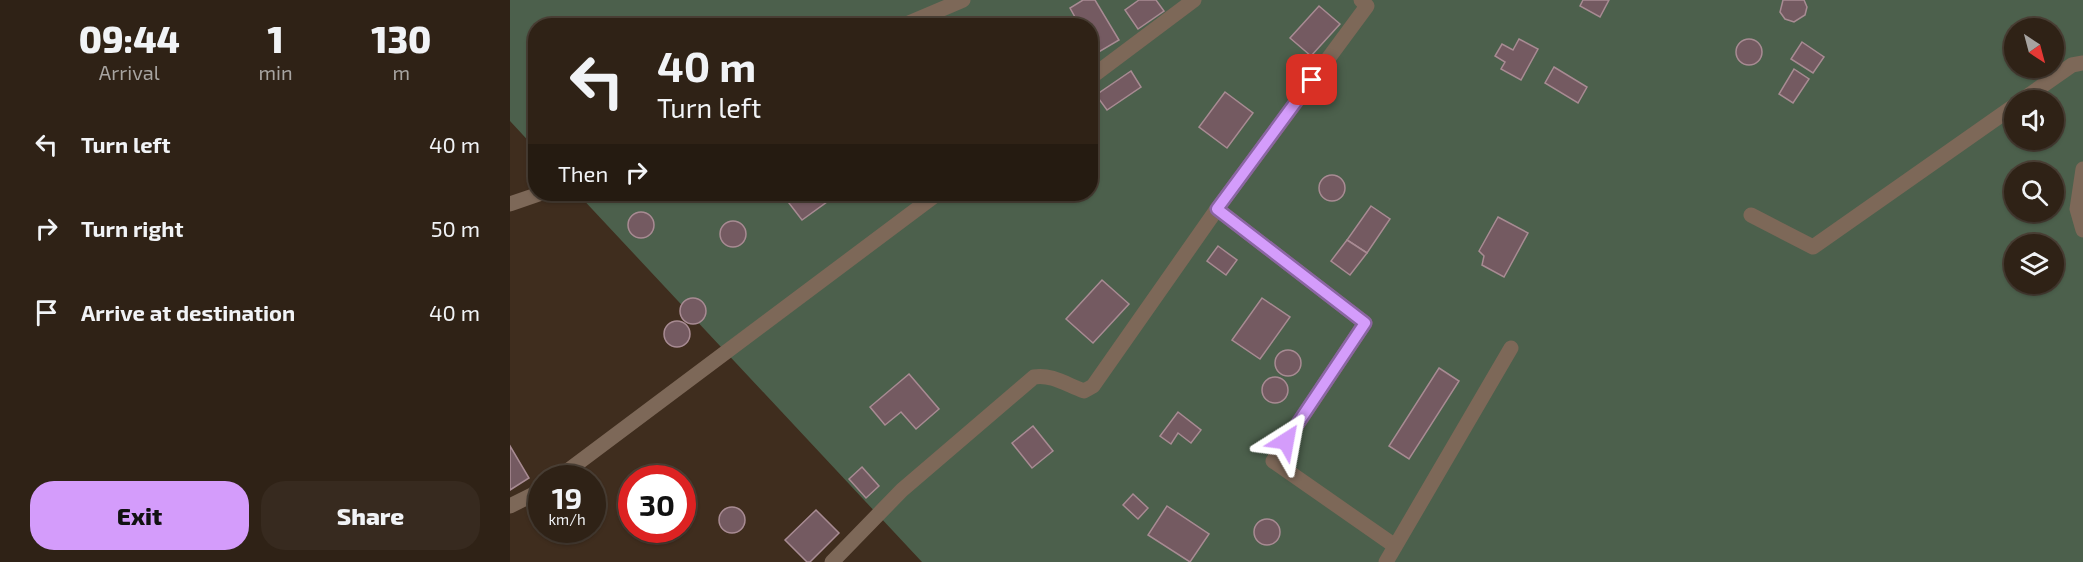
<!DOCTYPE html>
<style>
:root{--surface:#2f2216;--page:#372a1f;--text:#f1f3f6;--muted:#a7a4a1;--line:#4a3f35;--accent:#d49cfb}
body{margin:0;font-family:"Exo 2",sans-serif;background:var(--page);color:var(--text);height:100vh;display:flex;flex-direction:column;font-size:22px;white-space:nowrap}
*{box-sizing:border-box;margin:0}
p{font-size:20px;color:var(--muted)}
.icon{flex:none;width:33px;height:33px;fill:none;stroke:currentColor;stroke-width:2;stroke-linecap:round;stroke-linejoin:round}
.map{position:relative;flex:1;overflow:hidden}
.drawer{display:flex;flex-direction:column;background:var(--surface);width:510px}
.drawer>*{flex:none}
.banner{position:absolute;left:18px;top:18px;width:570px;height:183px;border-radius:24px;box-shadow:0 2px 4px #0004,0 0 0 2px var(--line);background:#2f2216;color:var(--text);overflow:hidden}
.needle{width:39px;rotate:144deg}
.fabs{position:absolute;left:1494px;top:18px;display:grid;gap:12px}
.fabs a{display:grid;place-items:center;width:60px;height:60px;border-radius:50%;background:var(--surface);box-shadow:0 2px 4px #0004,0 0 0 2px var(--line);font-size:30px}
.speed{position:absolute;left:18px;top:465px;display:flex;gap:12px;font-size:30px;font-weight:700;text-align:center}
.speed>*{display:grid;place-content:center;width:78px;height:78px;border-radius:50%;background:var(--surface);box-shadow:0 2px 4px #0004,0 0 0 2px var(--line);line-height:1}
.speed small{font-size:15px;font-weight:400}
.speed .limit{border:9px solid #d22;background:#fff;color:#111}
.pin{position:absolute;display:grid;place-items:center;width:51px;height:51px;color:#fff;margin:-26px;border-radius:12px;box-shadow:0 3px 9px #0006}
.me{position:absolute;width:66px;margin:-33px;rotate:34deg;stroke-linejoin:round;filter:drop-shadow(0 0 4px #0008)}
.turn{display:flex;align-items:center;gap:21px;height:126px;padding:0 30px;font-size:27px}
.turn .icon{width:78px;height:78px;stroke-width:2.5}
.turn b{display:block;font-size:42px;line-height:51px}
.then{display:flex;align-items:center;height:57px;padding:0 30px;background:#0003;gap:12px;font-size:22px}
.eta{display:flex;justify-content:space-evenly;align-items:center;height:102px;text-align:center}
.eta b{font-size:36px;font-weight:800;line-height:42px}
.cta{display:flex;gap:12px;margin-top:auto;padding:12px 30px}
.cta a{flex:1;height:69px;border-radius:24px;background:var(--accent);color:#111;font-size:24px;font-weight:800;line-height:69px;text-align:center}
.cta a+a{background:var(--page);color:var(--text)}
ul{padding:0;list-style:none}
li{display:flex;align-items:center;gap:18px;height:84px;padding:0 30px}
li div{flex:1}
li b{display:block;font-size:22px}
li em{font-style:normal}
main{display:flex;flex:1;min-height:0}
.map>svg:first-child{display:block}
.green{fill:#4c604c;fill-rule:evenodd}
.building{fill:#745a61;stroke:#a88b93;stroke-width:1.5}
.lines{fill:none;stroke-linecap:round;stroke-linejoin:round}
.street{stroke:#7d6858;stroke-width:15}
.route-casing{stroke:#8a65a3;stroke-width:15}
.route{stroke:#d49cfb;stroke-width:10}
</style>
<main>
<section class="drawer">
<div class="eta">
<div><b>09:44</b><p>Arrival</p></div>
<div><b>1</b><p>min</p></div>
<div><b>130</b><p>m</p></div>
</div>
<ul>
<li><svg class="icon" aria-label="left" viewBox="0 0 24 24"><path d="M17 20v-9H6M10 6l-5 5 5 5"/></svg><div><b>Turn left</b></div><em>40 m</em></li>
<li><svg class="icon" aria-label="right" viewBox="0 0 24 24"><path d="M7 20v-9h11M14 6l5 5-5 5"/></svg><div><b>Turn right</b></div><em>50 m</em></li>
<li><svg class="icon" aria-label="arrive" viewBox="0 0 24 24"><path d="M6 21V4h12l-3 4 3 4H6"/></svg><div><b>Arrive at destination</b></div><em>40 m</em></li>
</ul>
<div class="cta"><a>Exit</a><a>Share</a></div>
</section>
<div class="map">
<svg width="1573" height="562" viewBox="0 0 1573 562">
<rect width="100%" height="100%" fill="#3f2d1e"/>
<path class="green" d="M0 0H1573V562H412L68 194H580V26H26L25 148 0 121ZM1504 28H1544V68H1504ZM1504 100H1544V140H1504ZM1504 172H1544V212H1504ZM1504 244H1544V284H1504Z"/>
<g class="building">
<polygon points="573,0 585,0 609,40 587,53 580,43 580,26 570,26 560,8"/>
<polygon points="629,0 646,0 654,11 628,29 615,10"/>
<polygon points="1073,0 1099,0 1090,17 1070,6"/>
<polygon points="1273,0 1294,0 1297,7 1295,15 1284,22 1275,19 1270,12"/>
<polygon points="809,6 830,24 801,56 780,38"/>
<circle cx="1239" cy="52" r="13"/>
<polygon points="1009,39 1028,49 1011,80 991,69 995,62 985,56 992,44 1003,50"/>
<polygon points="1292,42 1314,57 1303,73 1281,59"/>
<polygon points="1044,67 1077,87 1068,103 1035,83"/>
<polygon points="1284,69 1299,79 1283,103 1269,94"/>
<polygon points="621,71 631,87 597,110 586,95"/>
<polygon points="715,92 743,113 717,148 689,127"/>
<circle cx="822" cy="188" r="13"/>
<polygon points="272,194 317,194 321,199 292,220"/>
<polygon points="861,206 880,219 857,253 837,240"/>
<circle cx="131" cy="225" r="13"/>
<polygon points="988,217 1018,233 994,277 972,265 974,256 969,251"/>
<circle cx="223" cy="234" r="13"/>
<polygon points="837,240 857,253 840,275 821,261"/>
<polygon points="708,246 727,260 716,275 697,261"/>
<polygon points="592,280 619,304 583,343 556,319"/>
<circle cx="183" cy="311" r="13"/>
<polygon points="752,298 780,317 750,359 722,340"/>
<circle cx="167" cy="334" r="13"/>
<circle cx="778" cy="363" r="13"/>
<polygon points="929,368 949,381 899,459 879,446"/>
<polygon points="399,374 429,409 406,429 391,412 375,425 360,407"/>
<circle cx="765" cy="390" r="13"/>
<polygon points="668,412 691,430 681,443 668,433 661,444 650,436"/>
<polygon points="523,426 543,451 522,468 502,443"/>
<polygon points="0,446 19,478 0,490"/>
<polygon points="352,467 369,486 356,498 339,479"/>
<polygon points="623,494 638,508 628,519 613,505"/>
<polygon points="657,506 699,534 680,562 638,535"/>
<circle cx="222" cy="520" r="13"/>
<polygon points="306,510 329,533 300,562 297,562 275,540"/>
<circle cx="757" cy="532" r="13"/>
</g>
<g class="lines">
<g class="street">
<polyline points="851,0 857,6 707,209 855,323 763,461 885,546"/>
<polyline points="392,26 453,0"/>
<polyline points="580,78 684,0"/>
<polyline points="1512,100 1562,65 1573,63"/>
<polyline points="1573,169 1567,209 1573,230"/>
<polyline points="0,204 29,194"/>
<polyline points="1241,215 1303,247 1504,106"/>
<polyline points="48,478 427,194"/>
<polyline points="0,506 32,490"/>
<path d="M322 562 392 490 524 377C542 374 557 385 574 391L583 386 707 209"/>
<polyline points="876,562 1001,348"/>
</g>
</g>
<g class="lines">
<g class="route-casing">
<polyline id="route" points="776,441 855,323 707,209 802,80"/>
</g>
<use href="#route" class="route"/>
</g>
</svg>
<div class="fabs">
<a><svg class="needle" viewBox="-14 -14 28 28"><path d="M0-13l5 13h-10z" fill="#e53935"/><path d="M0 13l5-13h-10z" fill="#a7a4a1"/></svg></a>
<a><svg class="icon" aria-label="sound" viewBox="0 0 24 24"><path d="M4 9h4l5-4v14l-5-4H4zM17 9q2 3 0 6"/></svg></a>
<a><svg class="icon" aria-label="search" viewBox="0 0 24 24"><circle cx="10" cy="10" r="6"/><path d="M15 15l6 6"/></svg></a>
<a><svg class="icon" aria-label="layers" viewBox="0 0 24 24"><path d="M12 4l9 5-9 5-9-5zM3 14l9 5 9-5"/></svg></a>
</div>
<div class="speed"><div>19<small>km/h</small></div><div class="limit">30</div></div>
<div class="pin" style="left:802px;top:80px;background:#d93025"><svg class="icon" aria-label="arrive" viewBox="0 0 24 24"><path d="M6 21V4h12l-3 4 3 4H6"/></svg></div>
<svg class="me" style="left:776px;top:441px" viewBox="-20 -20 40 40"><path d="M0-17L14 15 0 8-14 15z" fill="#d49cfb" stroke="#fff" stroke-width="4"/></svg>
<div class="banner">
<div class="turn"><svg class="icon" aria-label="left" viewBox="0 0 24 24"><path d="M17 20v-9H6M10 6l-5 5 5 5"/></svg><div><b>40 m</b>Turn left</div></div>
<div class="then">Then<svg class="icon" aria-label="right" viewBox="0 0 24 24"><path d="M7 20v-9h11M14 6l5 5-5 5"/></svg></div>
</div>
</div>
</main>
